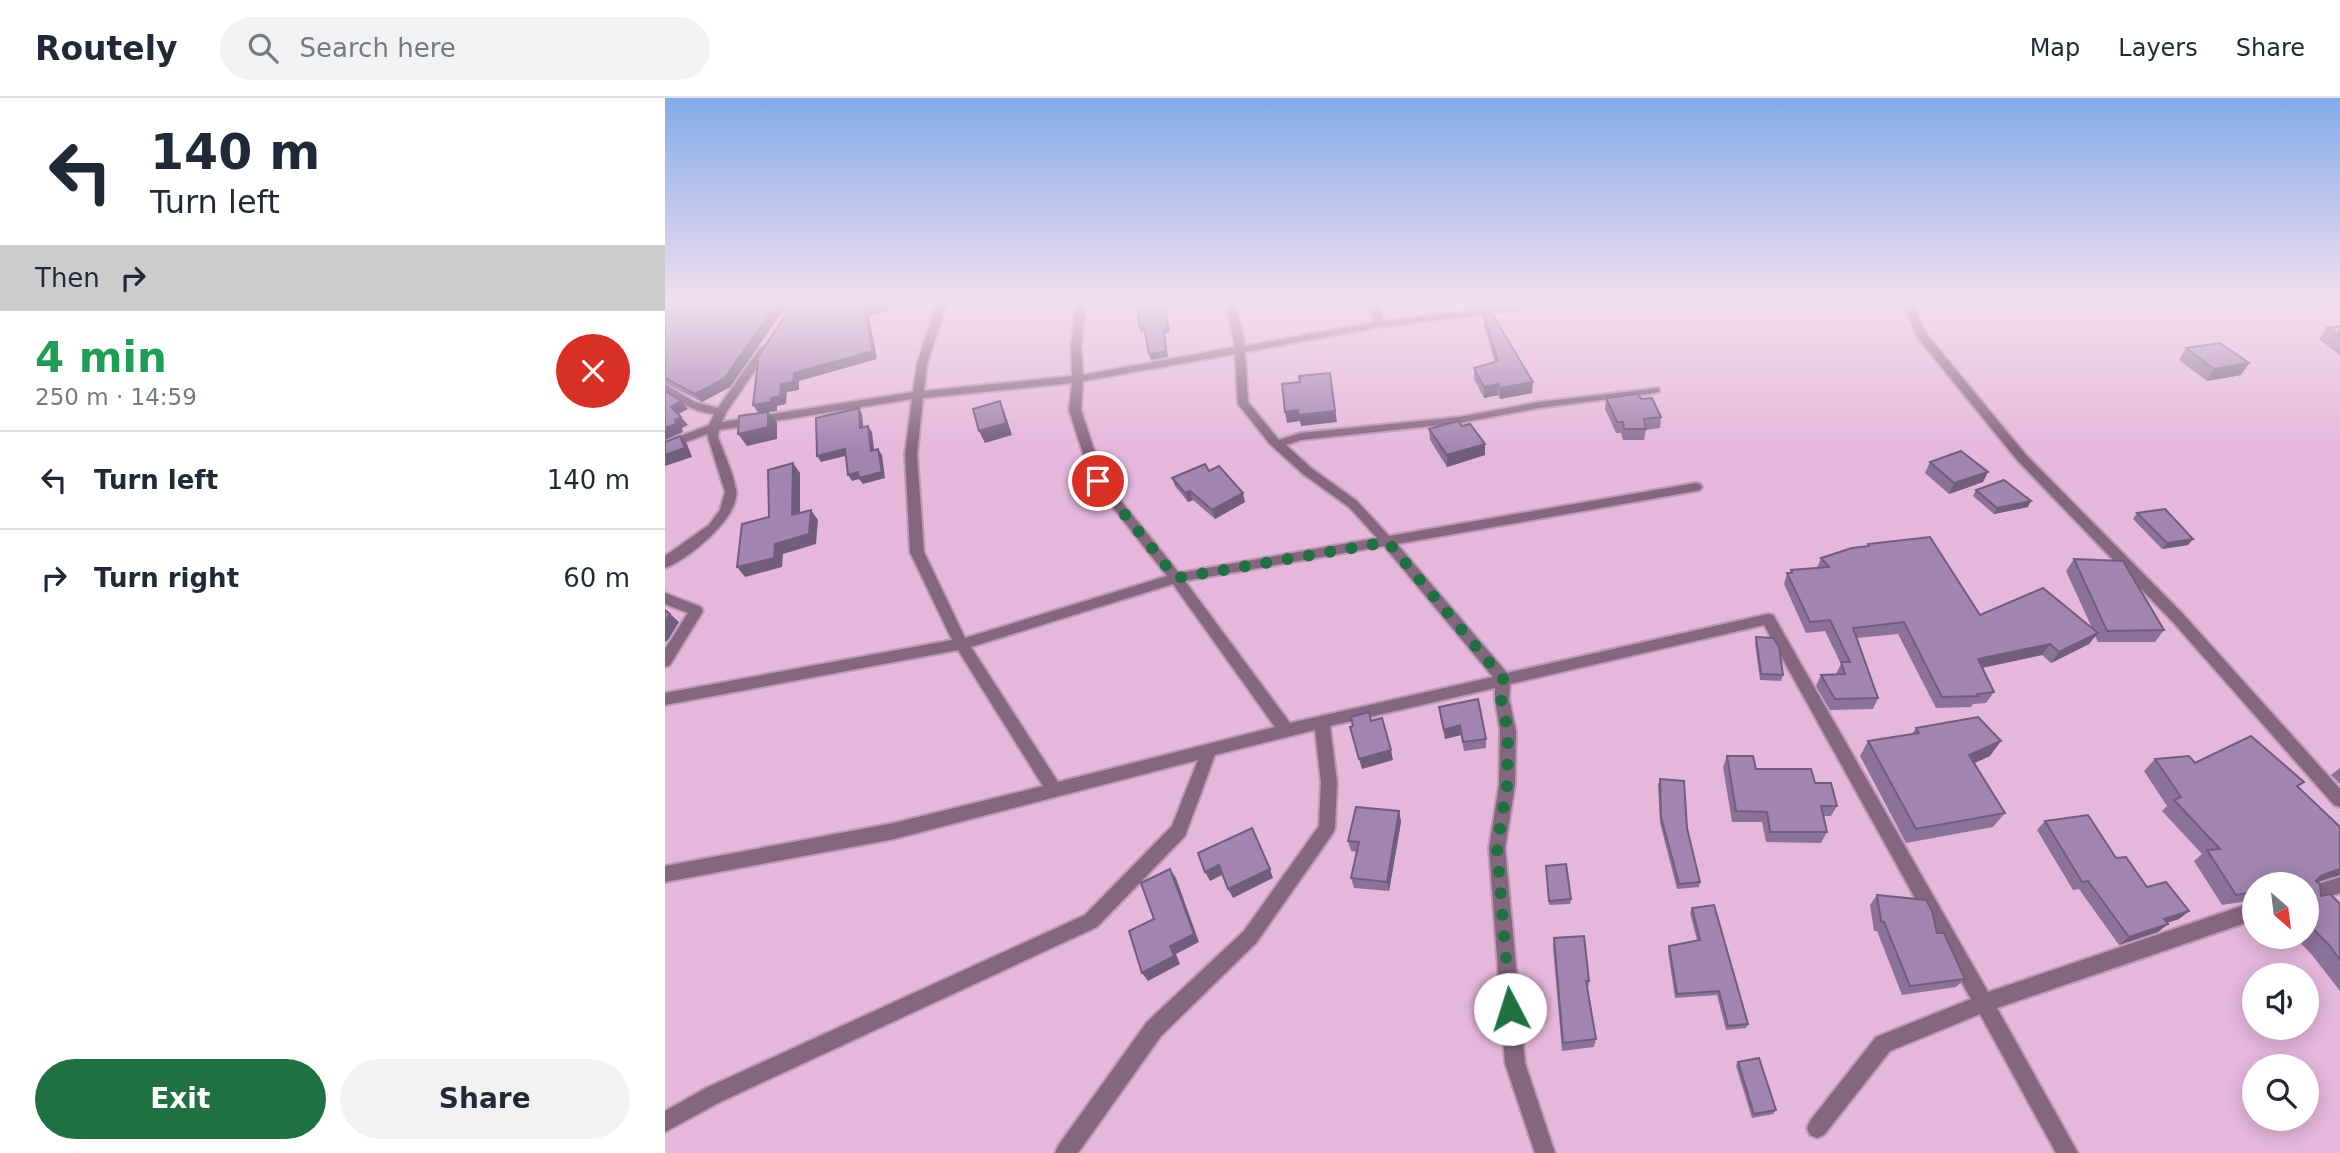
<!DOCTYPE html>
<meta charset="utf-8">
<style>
:root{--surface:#fff;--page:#f2f2f3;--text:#1f2937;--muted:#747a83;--line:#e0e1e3;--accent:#1f7141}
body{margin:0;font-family:"DejaVu Sans",sans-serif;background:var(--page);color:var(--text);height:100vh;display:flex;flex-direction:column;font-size:26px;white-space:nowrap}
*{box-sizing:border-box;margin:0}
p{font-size:23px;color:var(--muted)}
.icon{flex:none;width:38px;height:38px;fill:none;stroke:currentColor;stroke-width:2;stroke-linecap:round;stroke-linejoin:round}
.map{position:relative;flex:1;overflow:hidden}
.side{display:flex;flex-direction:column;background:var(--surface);width:665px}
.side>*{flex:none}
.top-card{background:#fff;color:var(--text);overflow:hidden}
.needle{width:46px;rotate:152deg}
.tools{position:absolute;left:1577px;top:774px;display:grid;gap:14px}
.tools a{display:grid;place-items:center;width:77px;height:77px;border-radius:50%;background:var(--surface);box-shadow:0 4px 18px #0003;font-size:35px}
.pin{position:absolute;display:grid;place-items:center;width:60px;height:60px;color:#fff;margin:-30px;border:4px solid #fff;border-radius:50%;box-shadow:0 2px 7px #0007}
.me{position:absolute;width:77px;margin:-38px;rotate:355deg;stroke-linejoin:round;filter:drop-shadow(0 0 5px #0008)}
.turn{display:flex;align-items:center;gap:24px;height:147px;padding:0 35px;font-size:32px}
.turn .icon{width:91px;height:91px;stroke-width:2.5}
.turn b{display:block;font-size:49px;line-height:60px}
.then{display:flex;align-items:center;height:66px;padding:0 35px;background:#0003;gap:14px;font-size:26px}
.round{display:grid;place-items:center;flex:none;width:74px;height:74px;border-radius:37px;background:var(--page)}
.summary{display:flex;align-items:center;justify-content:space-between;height:119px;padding:0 35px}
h1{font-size:42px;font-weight:700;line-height:52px;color:#1e9e55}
.cta{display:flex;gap:14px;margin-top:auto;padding:14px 35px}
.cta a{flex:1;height:80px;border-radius:42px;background:var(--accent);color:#fff;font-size:28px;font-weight:700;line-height:80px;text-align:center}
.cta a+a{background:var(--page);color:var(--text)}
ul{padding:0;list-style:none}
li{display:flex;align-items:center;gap:21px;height:98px;padding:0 35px;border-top:2px solid var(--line)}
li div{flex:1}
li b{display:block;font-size:26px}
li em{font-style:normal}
header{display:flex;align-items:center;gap:42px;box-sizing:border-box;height:98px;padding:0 35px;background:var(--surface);border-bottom:2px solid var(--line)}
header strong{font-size:33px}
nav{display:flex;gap:38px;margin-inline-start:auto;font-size:24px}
.search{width:490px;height:63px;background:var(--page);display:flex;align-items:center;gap:18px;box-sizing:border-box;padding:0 24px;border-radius:38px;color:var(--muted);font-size:26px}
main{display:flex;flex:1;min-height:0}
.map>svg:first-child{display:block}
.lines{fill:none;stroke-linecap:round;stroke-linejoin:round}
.minor-casing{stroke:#bf97b7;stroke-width:4}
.minor{fill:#84667e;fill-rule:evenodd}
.wall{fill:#8b7298}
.shaded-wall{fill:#715d7c}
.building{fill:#a285b1;stroke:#715d7c;stroke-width:2}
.route{stroke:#1f7141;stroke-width:12;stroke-dasharray:0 21.6}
</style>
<header>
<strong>Routely</strong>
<div class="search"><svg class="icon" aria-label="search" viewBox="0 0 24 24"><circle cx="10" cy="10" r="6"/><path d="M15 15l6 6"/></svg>Search here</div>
<nav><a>Map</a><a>Layers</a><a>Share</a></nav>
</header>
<main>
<section class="side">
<div class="top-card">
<div class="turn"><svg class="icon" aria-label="left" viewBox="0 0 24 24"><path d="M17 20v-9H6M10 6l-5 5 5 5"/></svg><div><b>140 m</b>Turn left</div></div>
<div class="then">Then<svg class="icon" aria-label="right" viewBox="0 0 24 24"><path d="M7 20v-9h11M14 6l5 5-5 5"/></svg></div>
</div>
<div class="summary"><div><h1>4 min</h1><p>250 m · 14:59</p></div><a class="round" style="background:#d93025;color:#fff"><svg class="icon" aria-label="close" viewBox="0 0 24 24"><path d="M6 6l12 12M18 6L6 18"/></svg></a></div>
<ul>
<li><svg class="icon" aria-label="left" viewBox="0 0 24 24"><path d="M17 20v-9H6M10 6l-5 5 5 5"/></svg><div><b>Turn left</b></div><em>140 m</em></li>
<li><svg class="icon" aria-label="right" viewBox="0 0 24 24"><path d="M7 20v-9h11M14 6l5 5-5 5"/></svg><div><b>Turn right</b></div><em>60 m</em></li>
</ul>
<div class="cta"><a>Exit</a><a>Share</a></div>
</section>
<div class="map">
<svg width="1675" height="1055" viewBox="0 0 1675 1055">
<rect width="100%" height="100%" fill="#e5b7db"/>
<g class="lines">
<g class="minor-casing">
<g id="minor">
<path d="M272 205H282L262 266 259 293 407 278 406 248 411 205H421L416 248 418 277 570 249 561 205H571L580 248 709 224 702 205H712L719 223 867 205H894L889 208 715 229 580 254 583 304 614 342 635 335 794 319 874 304 994 290V294L990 295 874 310 794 325 636 342 621 347 646 370 692 403 724 438 1031 385 1035 386 1037 389 1035 392 1031 393 732 446 842 575 1103 516 1108 517 1323 894 1589 804V822L1332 910 1413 1055H1391L1315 916 1225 953 1159 1037 1152 1040 1145 1037 1142 1030 1145 1023 1211 939 1306 901 1099 527 845 586 844 601 851 633 850 687 840 750 860 965 890 1055H870L840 965 824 750 834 687 835 633 830 601V590L665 628 672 684 670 730 668 735 591 845 496 938 413 1055H390L393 1048 482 924 579 833 654 728 656 684 650 632 550 657 520 738 432 829 55 1004 0 1034V1013L41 990 420 817 507 728 533 662 229 741 0 784V768L229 725 378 688 293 552 0 607V595L287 542 245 454 240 356 247 301 54 332 53 339C59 356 68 374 71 392 76 418 23 462 0 470V458L44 427 55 412 60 394 42 336 0 352V344L44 327 49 316C30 314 15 305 0 294V286L30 304 53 310 95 250 99 249 104 252 62 313 57 324 248 294 252 266ZM570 256 573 306 605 346 638 376 684 409 712 440 514 475 439 382 416 312 418 283ZM407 285 404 312 427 383 502 478 300 540 259 454 252 356 258 300ZM719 448 828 579 625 625 520 483ZM508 486 610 629 393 684 306 549Z"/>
<polygon points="1237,205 1247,205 1262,237 1361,357 1517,515 1675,691 1675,709 1669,707 1507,523 1353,363 1253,240"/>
<polygon points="1666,205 1675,205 1675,210"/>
<polygon points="0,495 36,509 38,513 5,567 0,569 0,551 23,515 0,506"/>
<polygon points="1675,779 1675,795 1642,806 1642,790"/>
</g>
</g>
<use href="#minor" class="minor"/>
</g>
<g class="wall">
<polygon points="0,205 115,217 65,289 37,304 0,285"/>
<polygon points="819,217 867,295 835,301 833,297 819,300 809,281 809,270 830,264 819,228"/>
<polygon points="1675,228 1675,257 1654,241 1662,230"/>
<polygon points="1521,250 1584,265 1576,277 1542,283 1514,262"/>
<polygon points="941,300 976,301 996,319 995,330 981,332 979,342 958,342 956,335 951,335 940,311"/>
<polygon points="764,331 820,357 782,369 765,342"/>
<polygon points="1265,364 1323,374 1318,384 1284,396 1260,375"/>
<polygon points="544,373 580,404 550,421 528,402 523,404 510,388 507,380"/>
<polygon points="1311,392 1363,409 1329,416 1308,398"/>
<polygon points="1472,415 1528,441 1523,447 1497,451 1468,421"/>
<polygon points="1203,446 1315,517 1427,530 1401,473 1409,461 1499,532 1490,544 1433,544 1430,538 1424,546 1386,565 1377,557 1317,570 1329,594 1321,605 1308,606 1306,609 1271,610 1233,536 1192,540 1213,600 1208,611 1165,612 1151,588 1156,577 1171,576 1176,566 1160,533 1141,535 1119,486 1122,475 1125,475 1126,472 1152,470 1156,460 1202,448"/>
<polygon points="1091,539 1118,577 1116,583 1095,582 1090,545"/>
<polygon points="774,609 821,641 821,650 799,653 796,637 780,641 775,618"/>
<polygon points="1251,630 1325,658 1309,665 1340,715 1328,729 1241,745 1195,658 1203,643 1247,636"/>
<polygon points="1062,658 1091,671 1150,685 1172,708 1166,718 1158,718 1162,734 1156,745 1101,744 1097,724 1067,724 1058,669"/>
<polygon points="1490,661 1530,665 1639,684 1633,689 1675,729 1675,777 1653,784 1656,798 1675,806 1675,893 1647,857 1629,838 1642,838 1642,786 1589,786 1589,802 1557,807 1529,763 1537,756 1497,713 1502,708 1479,673"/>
<polygon points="1675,670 1675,686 1666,677"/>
<polygon points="995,681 1022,730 1035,784 1034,789 1012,791 995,725 993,687"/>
<polygon points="734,713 736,724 724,793 689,790 686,780 692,754 686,753 683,743"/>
<polygon points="1380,723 1451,760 1482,789 1524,813 1514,821 1502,825 1503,826 1493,834 1454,847 1414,791 1408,792 1372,732"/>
<polygon points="881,768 906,801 905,806 884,807"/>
<polygon points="1212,797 1272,835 1300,881 1291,889 1237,897 1212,833 1209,833 1205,807"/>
<polygon points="1027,810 1083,926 1081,930 1061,932 1052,897 1010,900 1003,853 1004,848 1032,842 1025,815"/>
<polygon points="889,840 924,883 923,891 931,941 929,949 897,953 888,849"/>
<polygon points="1073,964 1111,1012 1108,1016 1087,1020 1071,968"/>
</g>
<g class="shaded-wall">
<polygon points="114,205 128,205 115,217 65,289 37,304 30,296"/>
<polygon points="219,205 222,205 224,213 204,218 212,261 134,283 134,292 122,294 121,306 112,308 112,313 103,314 112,325 112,341 82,348 73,336 94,316 88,307 106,300 116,286 200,210"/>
<polygon points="500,209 505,234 500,236 503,259 486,262 484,256 498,230"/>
<polygon points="474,228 479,228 481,233 476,234"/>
<polygon points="1584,265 1576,277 1542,283 1549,271"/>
<polygon points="665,275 672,324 636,328 635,323 622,325 620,314"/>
<polygon points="868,284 867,295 835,301 835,290"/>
<polygon points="833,286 833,297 819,300 819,289"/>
<polygon points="16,303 23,311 12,317 6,309"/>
<polygon points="335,303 340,315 347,337 320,345 314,333"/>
<polygon points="194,310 197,316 199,336 195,330"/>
<polygon points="16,319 23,327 17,330 18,334 0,342 0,330 10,322"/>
<polygon points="203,328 207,334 210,359 206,353"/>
<polygon points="15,338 22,346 27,359 0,368 0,357"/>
<polygon points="820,346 820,357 782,369 782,357"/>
<polygon points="180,351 184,357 156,364 152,358"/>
<polygon points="213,351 217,357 220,380 198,386 194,381 187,383 183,377"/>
<polygon points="128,365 135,375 135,426 127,417"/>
<polygon points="1323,374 1318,384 1284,396 1289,385"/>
<polygon points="525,393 528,402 523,404 520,395"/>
<polygon points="578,395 580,404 550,421 547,412"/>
<polygon points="1366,403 1363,409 1329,416 1332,410"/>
<polygon points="146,412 153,422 151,446 118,456 117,469 80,479 72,469 110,446"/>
<polygon points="1528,441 1523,447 1497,451 1502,445"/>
<polygon points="5,516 14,524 3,542 0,544 0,524"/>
<polygon points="1433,535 1424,546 1386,565 1394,554"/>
<polygon points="1385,546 1377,557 1306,572 1313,561"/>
<polygon points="795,627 796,637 780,641 779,632"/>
<polygon points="1336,643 1325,658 1294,672 1304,657"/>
<polygon points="726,652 728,662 697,671 694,661"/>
<polygon points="734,713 736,724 724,793 722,784"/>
<polygon points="554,767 559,776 545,783 540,774"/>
<polygon points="505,771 511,780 534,844 511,856 515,866 483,883 477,875 505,848"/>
<polygon points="605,771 608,780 568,800 563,791"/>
<polygon points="1675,771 1675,777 1642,787 1657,777"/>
<polygon points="1524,813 1514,821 1489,829 1499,821"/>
<polygon points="1503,826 1493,834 1454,847 1464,839"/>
</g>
<g class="building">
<polygon points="0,205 114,205 110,208 59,281 30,296 0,280"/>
<polygon points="132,205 219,205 200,210 207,253 129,275 128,284 116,286 115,298 106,300 106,304 88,307 93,263 88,266 122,215"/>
<polygon points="472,205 495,205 495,210 500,209 503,228 498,230 501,253 484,256 479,228 474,228"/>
<polygon points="826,214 868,284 835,290 833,286 819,289 809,270 833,263 819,217"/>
<polygon points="1675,228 1675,239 1662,230"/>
<polygon points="1555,245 1584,265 1549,271 1521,250"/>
<polygon points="665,275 670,313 634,317 633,312 620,314 617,286 635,284 634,278"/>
<polygon points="0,293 16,303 6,309 16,319 10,322 11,326 0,330"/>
<polygon points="973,296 976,301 987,300 996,319 979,321 981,331 959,331 958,324 952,324 941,300"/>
<polygon points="335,303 341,325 314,333 308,311"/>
<polygon points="194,310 195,330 203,328 206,353 213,351 217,374 194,380 193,374 183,377 180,351 152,358 151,320"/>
<polygon points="103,314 103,329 73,336 74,318"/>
<polygon points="793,323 797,328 805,326 820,346 782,357 764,331"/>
<polygon points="15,338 20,350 0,357 0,344"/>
<polygon points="1296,353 1323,374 1289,385 1265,364"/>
<polygon points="128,365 127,417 146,412 144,436 110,446 109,460 72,469 77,426 104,419 103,372"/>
<polygon points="540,366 544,373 554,368 578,395 547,412 525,393 520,395 507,380"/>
<polygon points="1339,382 1366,403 1332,410 1311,392"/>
<polygon points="1500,411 1528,441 1502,445 1472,415"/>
<polygon points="1265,439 1315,517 1378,490 1433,535 1394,554 1385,546 1313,561 1329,594 1312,596 1313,598 1277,599 1239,524 1188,530 1213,600 1170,601 1156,577 1180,576 1176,564 1185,564 1165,522 1145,524 1122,475 1127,475 1126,472 1164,469 1156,460 1187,450 1204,448 1203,446"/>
<polygon points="1409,461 1458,463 1499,532 1442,533"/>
<polygon points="0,512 5,516 0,524"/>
<polygon points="1091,539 1108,540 1114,549 1118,577 1096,576"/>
<polygon points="813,601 821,641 798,644 795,627 779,632 774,609"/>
<polygon points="704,614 706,623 717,620 726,652 694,661 685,629 688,628 686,619"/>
<polygon points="1313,619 1336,643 1304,657 1340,715 1251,731 1203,643 1254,635 1251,630"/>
<polygon points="1586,638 1639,684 1632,688 1675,729 1675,771 1657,777 1651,783 1655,786 1656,798 1665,796 1675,806 1675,862 1664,847 1642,825 1642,786 1589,786 1589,794 1571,797 1542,752 1555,751 1509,702 1516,699 1490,661 1524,658 1530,665"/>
<polygon points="1062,658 1088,658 1091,671 1146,671 1150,685 1166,685 1172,708 1156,708 1162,734 1105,734 1102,714 1071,713"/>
<polygon points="995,681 1019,683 1022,730 1035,784 1014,786 996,719"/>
<polygon points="691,709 734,713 722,784 686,780 694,744 683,743"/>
<polygon points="1423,717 1451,760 1461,759 1482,789 1501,784 1524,813 1499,821 1503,826 1464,839 1423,783 1417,784 1380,723"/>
<polygon points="587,730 605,771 563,791 554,767 540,774 533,755"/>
<polygon points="901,766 906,801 884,803 881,768"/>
<polygon points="505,771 529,836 505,848 509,858 477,875 464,833 489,821 476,785"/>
<polygon points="1212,797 1261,802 1267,813 1272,835 1279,835 1300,881 1245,888 1219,824 1216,823"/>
<polygon points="1049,807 1083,926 1063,928 1054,893 1012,896 1004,848 1035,842 1027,810"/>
<polygon points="919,838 924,883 921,883 931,941 898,945 889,840"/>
<polygon points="1094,960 1111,1012 1089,1016 1073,964"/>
</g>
<linearGradient id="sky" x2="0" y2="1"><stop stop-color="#83abe9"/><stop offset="0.58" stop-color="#f3dfef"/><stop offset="1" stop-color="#f3dfef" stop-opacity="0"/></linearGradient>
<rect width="1675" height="352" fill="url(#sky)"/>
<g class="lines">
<polyline class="route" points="433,383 511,480 723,444 838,581 836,601 843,633 842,687 832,750 845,911"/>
</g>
</svg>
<div class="tools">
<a><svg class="needle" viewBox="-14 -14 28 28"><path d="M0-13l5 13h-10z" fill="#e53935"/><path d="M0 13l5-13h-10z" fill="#747a83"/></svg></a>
<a><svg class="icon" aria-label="sound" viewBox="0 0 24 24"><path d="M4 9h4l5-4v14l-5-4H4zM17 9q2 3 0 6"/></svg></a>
<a><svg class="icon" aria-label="search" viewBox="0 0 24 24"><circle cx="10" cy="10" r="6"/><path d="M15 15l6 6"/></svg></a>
</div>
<div class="pin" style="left:433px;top:383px;background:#d93025"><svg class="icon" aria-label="arrive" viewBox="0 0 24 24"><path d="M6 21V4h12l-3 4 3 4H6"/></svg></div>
<svg class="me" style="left:845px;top:911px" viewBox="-20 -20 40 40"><circle r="19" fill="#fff"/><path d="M0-13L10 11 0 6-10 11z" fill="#1f7141"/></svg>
</div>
</main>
